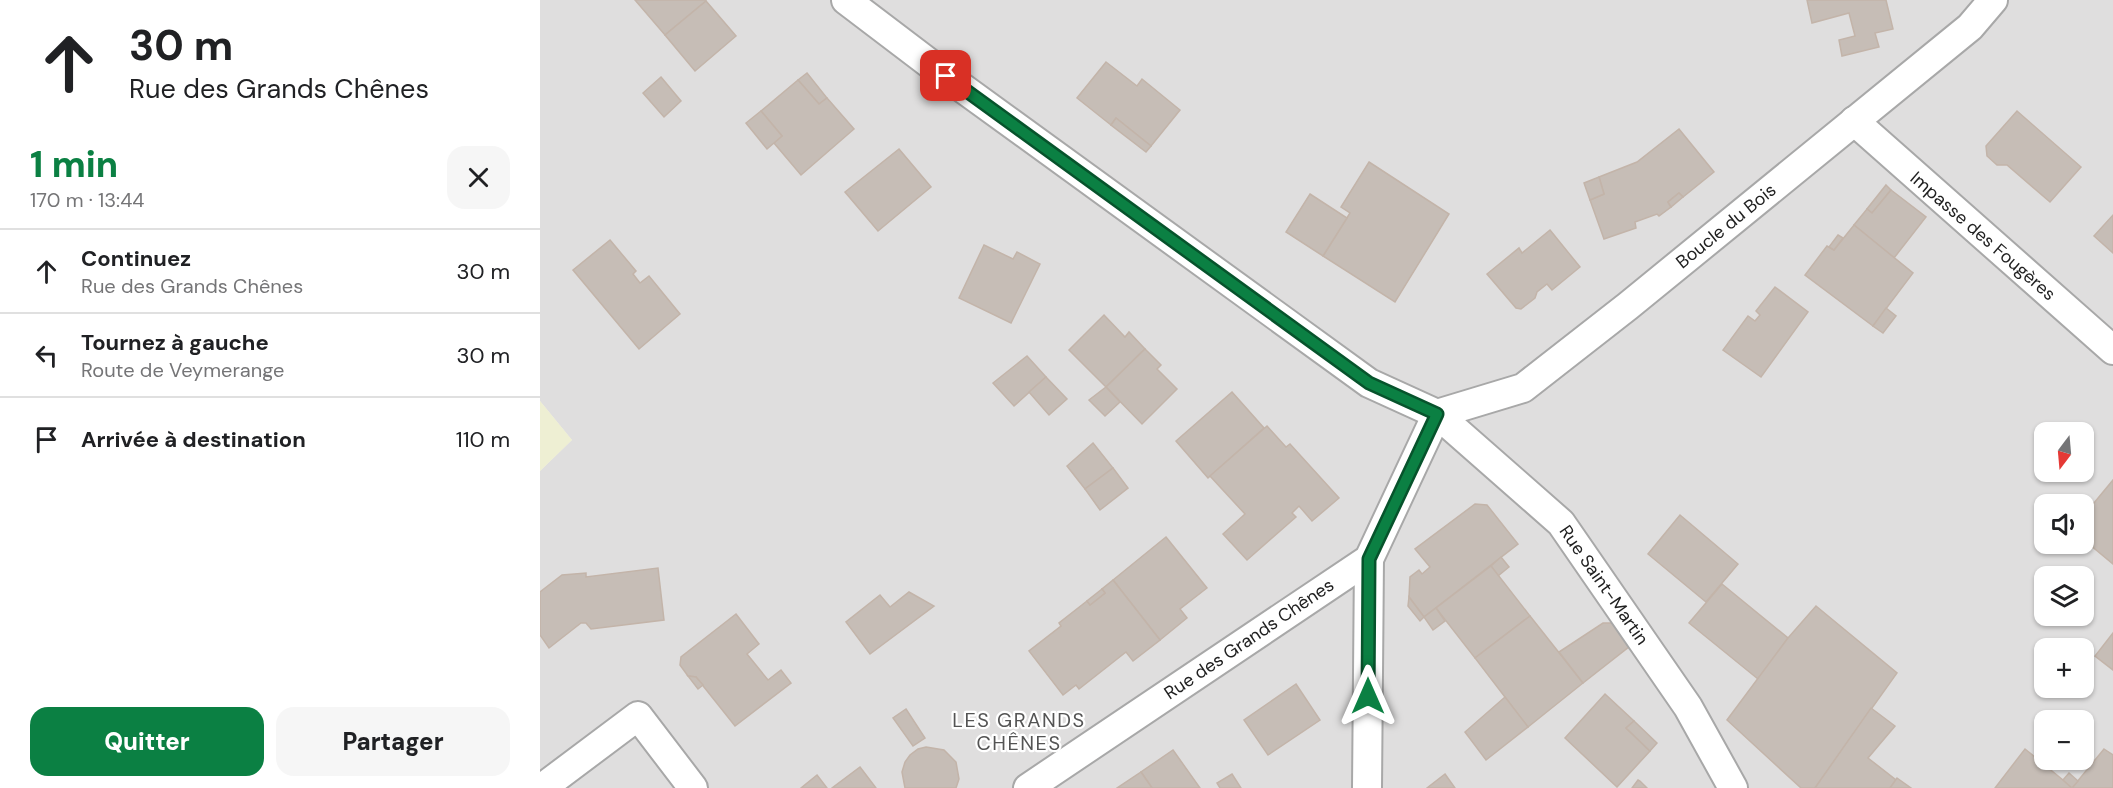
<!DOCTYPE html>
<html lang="fr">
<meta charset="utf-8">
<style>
:root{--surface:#fff;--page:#f6f6f6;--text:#202124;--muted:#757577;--line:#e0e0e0;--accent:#0b8043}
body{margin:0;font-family:"DM Sans",sans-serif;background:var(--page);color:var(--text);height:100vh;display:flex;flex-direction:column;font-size:22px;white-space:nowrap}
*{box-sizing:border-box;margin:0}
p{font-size:20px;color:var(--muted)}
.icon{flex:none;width:33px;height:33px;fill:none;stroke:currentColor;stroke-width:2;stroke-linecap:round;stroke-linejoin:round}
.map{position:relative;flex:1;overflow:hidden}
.details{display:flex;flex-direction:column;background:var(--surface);width:540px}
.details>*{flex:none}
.hud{background:#fff;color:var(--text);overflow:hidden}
.needle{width:39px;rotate:196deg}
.tools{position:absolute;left:1494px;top:422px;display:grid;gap:12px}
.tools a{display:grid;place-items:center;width:60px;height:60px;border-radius:12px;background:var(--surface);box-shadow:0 2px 4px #0004;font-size:30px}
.pin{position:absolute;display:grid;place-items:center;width:51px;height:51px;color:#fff;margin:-26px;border-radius:12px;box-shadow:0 3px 9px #0006}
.me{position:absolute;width:66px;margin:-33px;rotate:0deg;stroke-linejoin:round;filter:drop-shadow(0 0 4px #0008)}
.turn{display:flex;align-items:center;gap:21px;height:126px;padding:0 30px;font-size:27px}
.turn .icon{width:78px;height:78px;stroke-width:2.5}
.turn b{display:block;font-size:42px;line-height:51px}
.round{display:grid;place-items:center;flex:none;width:63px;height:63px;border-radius:18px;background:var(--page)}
.headline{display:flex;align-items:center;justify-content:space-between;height:102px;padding:0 30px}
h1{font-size:36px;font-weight:800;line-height:45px;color:var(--accent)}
.cta{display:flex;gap:12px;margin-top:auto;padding:12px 30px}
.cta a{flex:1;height:69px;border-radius:18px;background:var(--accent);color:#fff;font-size:24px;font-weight:800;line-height:69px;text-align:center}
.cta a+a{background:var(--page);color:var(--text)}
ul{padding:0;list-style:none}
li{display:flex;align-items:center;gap:18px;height:84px;padding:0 30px;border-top:2px solid var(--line)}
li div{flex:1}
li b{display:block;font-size:22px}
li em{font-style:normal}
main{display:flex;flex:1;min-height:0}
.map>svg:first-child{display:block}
.residential{fill:#dfdede;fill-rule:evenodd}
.farmland{fill:#eeefd3}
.building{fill:#c6bdb6;stroke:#c3b4a9;stroke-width:1.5}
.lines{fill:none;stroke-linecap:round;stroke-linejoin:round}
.street-casing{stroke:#a8a8a8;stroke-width:32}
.street{stroke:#fff;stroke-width:28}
.route-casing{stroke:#07532c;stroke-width:15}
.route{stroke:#0b8043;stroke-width:10}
.labels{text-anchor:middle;stroke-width:4.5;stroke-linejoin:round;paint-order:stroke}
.street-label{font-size:18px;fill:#212121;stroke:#fff}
.neighbourhood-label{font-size:20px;letter-spacing:1.5px;fill:#545454;stroke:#fff}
</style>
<main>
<section class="details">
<div class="hud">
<div class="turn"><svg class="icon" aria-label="ahead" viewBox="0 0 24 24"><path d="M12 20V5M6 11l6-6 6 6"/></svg><div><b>30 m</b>Rue des Grands Chênes</div></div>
</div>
<div class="headline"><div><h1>1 min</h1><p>170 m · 13:44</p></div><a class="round"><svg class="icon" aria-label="close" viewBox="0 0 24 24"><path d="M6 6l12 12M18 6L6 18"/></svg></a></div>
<ul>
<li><svg class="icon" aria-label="ahead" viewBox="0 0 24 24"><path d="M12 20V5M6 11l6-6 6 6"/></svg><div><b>Continuez</b><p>Rue des Grands Chênes</p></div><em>30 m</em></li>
<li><svg class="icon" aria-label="left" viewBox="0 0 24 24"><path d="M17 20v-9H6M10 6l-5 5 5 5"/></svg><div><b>Tournez à gauche</b><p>Route de Veymerange</p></div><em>30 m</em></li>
<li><svg class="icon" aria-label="arrive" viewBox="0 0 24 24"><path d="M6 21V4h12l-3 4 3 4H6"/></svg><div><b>Arrivée à destination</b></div><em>110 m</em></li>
</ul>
<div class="cta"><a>Quitter</a><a>Partager</a></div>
</section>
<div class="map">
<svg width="1573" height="788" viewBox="0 0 1573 788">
<rect width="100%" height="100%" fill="#f1eee7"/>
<path class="residential" d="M0 0H1573V788H0V471L32 440 0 401ZM1504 432H1544V471H1504ZM1504 504H1544V543H1504ZM1504 576H1544V615H1504ZM1504 648H1544V687H1504ZM1504 720H1544V759H1504Z"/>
<polygon class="farmland" points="0,401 32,440 0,471"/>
<g class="building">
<polygon points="95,0 165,0 166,1 125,35"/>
<polygon points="1267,0 1346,0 1353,29 1335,33 1339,47 1302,56 1299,40 1315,36 1309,13 1272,23"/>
<polygon points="166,1 196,36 155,71 125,35"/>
<polygon points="566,62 597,86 602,79 640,110 611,146 576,118 571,125 537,98"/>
<polygon points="267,73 287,98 279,104 258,80"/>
<polygon points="121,77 141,101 124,117 103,93"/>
<polygon points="258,80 279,104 287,98 314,129 261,175 234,143 242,136 221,111"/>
<polygon points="221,111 242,136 227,149 206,123"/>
<polygon points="1477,111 1541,167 1510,202 1467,165 1457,165 1447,156 1446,146"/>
<polygon points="576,118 611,146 606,152 571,125"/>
<polygon points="1139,129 1174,172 1143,197 1139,193 1128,202 1131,207 1119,216 1117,214 1095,222 1096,228 1064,239 1050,200 1064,194 1059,177 1097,162"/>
<polygon points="359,149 391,187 338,231 305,192"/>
<polygon points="829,162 909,214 855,302 783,256 810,213 801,207"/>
<polygon points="1059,177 1064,194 1050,200 1044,183"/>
<polygon points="1346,185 1351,190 1332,213 1327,209"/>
<polygon points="1351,190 1386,217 1354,258 1314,225 1327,209 1332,213"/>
<polygon points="1139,193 1143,197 1131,207 1128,202"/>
<polygon points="770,194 807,218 783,256 746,232"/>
<polygon points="1573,215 1573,253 1554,236"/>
<polygon points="1314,225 1373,273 1333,326 1265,275 1287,246 1294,250"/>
<polygon points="1010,230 1040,267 1012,290 1007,284 997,292 995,298 981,309 976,308 947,274 979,248 982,253"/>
<polygon points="1298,235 1303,238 1294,250 1289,247"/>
<polygon points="70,240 96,271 93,274 100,283 109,276 140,314 99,349 33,270"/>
<polygon points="444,245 473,259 477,252 500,264 471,323 419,298"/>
<polygon points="1235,287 1268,312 1221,377 1183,350 1208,316 1215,321 1220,315 1216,311"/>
<polygon points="1346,308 1356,316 1343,333 1333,326"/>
<polygon points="564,315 585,337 589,332 605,349 566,387 529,350"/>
<polygon points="605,349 621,365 617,369 637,389 602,424 566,387"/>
<polygon points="487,356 506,377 474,406 453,383"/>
<polygon points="506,377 527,399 509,415 489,392"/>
<polygon points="566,387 580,402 565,416 549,400"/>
<polygon points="692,392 724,428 668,478 636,441"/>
<polygon points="727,426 746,447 750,444 799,498 772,521 759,506 752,513 756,517 707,560 683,534 705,514 670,476"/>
<polygon points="553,443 573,468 545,489 527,466"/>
<polygon points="573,468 588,488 560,510 545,489"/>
<polygon points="1573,480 1573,564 1544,540 1544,526 1545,527 1551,520 1546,516 1551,511 1549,509"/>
<polygon points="935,504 947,505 978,544 884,617 869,597 870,577 879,570 882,574 890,567 875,549"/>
<polygon points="1140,515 1198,564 1166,602 1108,554"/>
<polygon points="626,537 667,588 640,609 647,618 620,640 573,580"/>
<polygon points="961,557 969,567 958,576 951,566"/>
<polygon points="951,566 990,616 935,658 896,608"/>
<polygon points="118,568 124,620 51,629 46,623 41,623 9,648 0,635 0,592 22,575 46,573 46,577"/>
<polygon points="573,580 620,640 593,661 586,652 539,689 536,685 523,695 489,651 521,626 519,623 547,601 550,605 565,593 562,589"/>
<polygon points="1182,584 1248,638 1218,679 1149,623"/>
<polygon points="562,589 565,593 550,605 547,601"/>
<polygon points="369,592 394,606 330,654 306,622 340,595 350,607"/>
<polygon points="869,597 884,617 880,621 868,606"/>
<polygon points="1276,606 1357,673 1275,788 1261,788 1187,720 1248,638"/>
<polygon points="896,608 905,621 893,630 884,617"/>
<polygon points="196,614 219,644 207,654 228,680 241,670 251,683 195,726 156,677 148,676 140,665 141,657"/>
<polygon points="990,616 1043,683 988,727 935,658"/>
<polygon points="1063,623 1072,623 1090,646 1043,683 1019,652"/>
<polygon points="1573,633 1573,670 1555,656"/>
<polygon points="148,676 156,677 163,685 158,689"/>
<polygon points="756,684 780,720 728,755 704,720"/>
<polygon points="1065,694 1094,721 1086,728 1110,751 1077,787 1025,738"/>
<polygon points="965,697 988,727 946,760 925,732"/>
<polygon points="1331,708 1355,726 1328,758 1356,780 1350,788 1275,788"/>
<polygon points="366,709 385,738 373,746 353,718"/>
<polygon points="1094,721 1117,743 1110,751 1086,728"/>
<polygon points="386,747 404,750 416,762 419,779 416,788 365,788 362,772 365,762 370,755 378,749"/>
<polygon points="1485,749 1523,780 1532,788 1455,788"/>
<polygon points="1564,749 1573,755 1573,788 1532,788"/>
<polygon points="633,750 660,788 612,788 601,772"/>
<polygon points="320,767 336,788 292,788"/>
<polygon points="601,772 612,788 577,788"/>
<polygon points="1529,773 1538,781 1532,788 1523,780"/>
<polygon points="692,774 701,788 680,788 677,783"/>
<polygon points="905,774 915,788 887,788"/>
<polygon points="277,775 287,788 261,788"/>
<polygon points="1357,778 1371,788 1350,788"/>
<polygon points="1098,780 1100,781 1107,788 1092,788"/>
</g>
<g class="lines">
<g class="street-casing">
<g id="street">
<polyline points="306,0 406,76 829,383 897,414 1021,523 1148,707 1193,788"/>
<polyline points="1314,121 1573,350"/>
<polyline points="897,414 983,388 1088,306 1430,27 1453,0"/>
<polyline points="2,788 98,716 153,788"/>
<polyline points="488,788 829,559 897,414"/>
<polyline points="827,788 829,559"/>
</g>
</g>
<use href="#street" class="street"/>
</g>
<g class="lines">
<g class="route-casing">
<polyline id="route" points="406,76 829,383 897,414 829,559 828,696"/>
</g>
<use href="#route" class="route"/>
</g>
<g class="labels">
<g class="street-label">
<text transform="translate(1186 226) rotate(-39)" y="6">Boucle du Bois</text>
<text transform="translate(1443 236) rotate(41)" y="6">Impasse des Fougères</text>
<text transform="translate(1064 585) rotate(55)" y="6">Rue Saint-Martin</text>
<text transform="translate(709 639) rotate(-34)" y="6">Rue des Grands Chênes</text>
</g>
<g class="neighbourhood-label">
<text x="479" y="727">LES GRANDS<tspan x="479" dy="23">CHÊNES</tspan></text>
</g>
</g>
</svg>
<div class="tools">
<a><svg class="needle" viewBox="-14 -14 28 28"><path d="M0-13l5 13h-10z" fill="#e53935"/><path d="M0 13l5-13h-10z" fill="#757577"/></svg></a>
<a><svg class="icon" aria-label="sound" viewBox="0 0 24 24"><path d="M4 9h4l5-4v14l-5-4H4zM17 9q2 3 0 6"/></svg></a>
<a><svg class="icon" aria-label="layers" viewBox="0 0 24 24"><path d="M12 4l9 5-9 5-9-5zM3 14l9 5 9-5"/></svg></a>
<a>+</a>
<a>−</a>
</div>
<div class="pin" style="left:406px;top:76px;background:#d93025"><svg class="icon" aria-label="arrive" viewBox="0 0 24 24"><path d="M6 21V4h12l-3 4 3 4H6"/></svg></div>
<svg class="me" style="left:828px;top:696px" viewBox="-20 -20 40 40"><path d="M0-17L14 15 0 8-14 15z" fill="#0b8043" stroke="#fff" stroke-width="4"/></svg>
</div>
</main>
